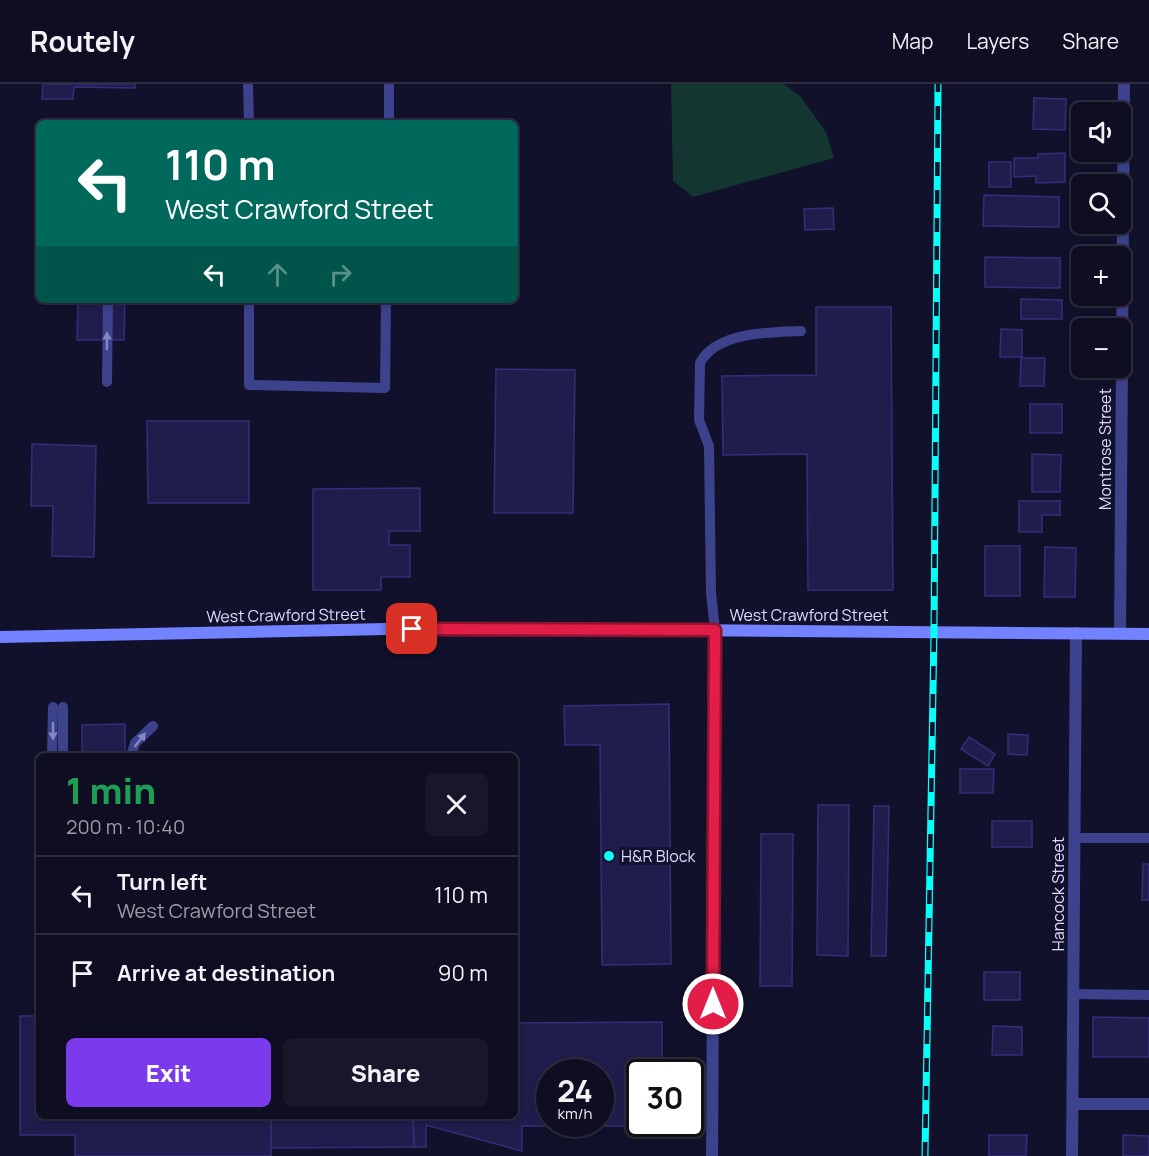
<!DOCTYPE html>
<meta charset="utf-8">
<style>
:root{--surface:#0e0d21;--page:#17162a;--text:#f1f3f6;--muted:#9b9ca5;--line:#2e2d3f;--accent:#7c3aed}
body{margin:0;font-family:Manrope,sans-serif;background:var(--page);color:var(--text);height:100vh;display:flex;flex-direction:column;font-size:22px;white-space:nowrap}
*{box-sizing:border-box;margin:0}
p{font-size:20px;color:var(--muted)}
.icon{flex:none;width:33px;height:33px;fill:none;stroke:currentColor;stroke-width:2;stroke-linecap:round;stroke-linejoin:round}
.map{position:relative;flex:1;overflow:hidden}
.panel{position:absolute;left:36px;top:669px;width:482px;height:366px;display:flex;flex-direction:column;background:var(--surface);border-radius:9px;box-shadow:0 3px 9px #0003,0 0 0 2px var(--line)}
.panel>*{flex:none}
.hud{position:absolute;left:36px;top:36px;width:482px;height:183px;border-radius:9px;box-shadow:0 3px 9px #0003,0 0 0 2px var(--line);background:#00695c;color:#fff;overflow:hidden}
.buttons{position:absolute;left:1071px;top:18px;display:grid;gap:12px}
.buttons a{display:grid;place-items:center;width:60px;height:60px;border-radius:9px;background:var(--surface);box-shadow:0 3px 9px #0003,0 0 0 2px var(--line);font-size:30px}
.speed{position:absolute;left:536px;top:975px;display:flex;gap:12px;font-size:30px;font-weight:700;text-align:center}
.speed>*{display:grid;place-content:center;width:78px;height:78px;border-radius:50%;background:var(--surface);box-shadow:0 3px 9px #0003,0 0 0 2px var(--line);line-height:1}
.speed small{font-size:15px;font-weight:400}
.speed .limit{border:3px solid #111;border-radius:9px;background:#fff;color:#111}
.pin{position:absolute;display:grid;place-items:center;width:51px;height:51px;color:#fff;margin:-26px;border-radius:12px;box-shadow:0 3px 9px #0006}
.me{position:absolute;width:66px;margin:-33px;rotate:0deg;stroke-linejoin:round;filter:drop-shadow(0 0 4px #0008)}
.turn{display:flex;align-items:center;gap:21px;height:126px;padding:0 30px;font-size:27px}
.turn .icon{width:78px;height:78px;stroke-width:2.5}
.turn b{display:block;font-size:42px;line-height:51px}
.lanes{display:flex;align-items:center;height:57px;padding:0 30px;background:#0003;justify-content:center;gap:30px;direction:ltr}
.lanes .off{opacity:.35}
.round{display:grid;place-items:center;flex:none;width:63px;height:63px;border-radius:9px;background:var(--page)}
.overview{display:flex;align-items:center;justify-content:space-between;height:102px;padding:0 30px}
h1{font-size:36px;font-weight:800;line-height:45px;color:#1e9e55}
.button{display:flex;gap:12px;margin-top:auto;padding:12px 30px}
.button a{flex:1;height:69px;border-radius:9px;background:var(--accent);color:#fff;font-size:24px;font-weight:800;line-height:69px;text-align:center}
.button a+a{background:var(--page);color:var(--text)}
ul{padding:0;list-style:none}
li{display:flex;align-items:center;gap:18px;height:78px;padding:0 30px;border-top:2px solid var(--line)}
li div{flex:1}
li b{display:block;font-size:22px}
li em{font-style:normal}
header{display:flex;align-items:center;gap:36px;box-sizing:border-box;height:84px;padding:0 30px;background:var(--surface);border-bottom:2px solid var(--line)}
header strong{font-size:28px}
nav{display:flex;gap:33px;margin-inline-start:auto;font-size:21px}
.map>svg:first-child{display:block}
.green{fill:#143631}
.building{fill:#201d4d;stroke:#342e7a;stroke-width:1.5;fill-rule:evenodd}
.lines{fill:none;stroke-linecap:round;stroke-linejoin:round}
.service{stroke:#3c438c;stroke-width:10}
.minor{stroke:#3c438c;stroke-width:12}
.tertiary{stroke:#3c438c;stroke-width:12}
.secondary{stroke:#7382ff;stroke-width:12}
.rail-casing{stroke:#08fff8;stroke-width:7}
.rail{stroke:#12112c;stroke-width:4.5;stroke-dasharray:14;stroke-linecap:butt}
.oneway{fill:#8488c0}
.route-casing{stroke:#92132f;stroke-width:15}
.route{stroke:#e11d48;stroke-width:10}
.poi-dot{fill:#08fff8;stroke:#12112c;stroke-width:2}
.labels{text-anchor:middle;stroke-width:6;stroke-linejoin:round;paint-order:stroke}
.street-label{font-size:16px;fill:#dcddff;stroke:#12112c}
.poi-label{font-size:16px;fill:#dcddff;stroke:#12112c;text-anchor:start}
</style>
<header>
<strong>Routely</strong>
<nav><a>Map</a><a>Layers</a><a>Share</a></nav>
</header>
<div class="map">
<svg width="1149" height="1072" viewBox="0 0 1149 1072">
<rect width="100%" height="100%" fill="#12112c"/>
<polygon class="green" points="671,0 784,0 800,12 826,48 834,74 693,113 673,97"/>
<g class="building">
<polygon points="43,0 135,0 135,4 74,3 73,15 42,15"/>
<polygon points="1034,14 1066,15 1065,46 1033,45"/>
<polygon points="1065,69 1065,98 1036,99 1036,92 1014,93 1014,74 1038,74 1038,70"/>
<rect x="989" y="78" width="22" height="25"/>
<polygon points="984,111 1059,113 1059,143 983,142"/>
<polygon points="833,124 834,145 805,146 804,125"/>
<polygon points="985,173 1060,174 1060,204 985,203"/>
<polygon points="1021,215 1062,216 1062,235 1021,235"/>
<polygon points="78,216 125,216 124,256 77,256"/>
<polygon points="816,223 891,223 893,506 808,506 807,370 723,371 722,292 816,291"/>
<polygon points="1001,245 1022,246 1022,273 1000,273"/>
<polygon points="1021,274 1045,274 1044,302 1020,302"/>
<polygon points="496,285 575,286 573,429 494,429"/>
<rect x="1030" y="320" width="32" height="29"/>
<polygon points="147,337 249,337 249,419 148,419"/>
<polygon points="32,360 96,362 94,473 52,472 53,422 31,422"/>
<polygon points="1032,370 1061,371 1060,408 1032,408"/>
<polygon points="420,404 420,447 389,447 389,461 410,461 410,493 381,493 381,506 313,506 313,405"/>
<polygon points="1019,417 1060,417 1060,431 1042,431 1042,448 1019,448"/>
<rect x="985" y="462" width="35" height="50"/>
<polygon points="1045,463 1076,464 1075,513 1044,513"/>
<polygon points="669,620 671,880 602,881 600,661 565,661 564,622"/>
<polygon points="125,640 125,672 82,672 82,641"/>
<polygon points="1008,650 1028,651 1027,671 1008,670"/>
<polygon points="969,653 995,670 988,682 961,665"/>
<polygon points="960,685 994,685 993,709 960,709"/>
<polygon points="818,721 849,721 848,872 817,871"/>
<polygon points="874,722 889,722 886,872 871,872"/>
<rect x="992" y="737" width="40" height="26"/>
<polygon points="761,750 793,750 792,902 760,902"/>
<polygon points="1143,780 1149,780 1149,816 1142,816"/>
<rect x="984" y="888" width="36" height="28"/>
<polygon points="20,932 39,932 39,1032 271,1032 271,1072 75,1072 75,1051 20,1051"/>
<polygon points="1093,933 1149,934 1149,973 1093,973"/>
<path d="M662 938V988H639V1040H662V1042H522V1067L426 1041V1063H414L413 1032H514V939ZM549 988H600V1040H549Z"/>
<polygon points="993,942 1022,943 1022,971 992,971"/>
<polygon points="271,1032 413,1032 414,1063 271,1064"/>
<polygon points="989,1051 1027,1051 1026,1072 989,1072"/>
<polygon points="1123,1051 1149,1052 1149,1072 1123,1072"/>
</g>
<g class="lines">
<g class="service">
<polyline points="248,0 249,39"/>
<polyline points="389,39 389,0"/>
<polyline points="249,216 249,301 385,304 386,216"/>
<polyline points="107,298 108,216"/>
<path d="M715 546 711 509 709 362 699 336 700 279C716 248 770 248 801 247"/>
<polyline points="52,672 53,623"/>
<polyline points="63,672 63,623"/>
<polyline points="131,672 135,659 153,642"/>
<polyline points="1075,754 1149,754"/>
<polyline points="1073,910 1149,911"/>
</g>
<g class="minor">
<polyline points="1073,1020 1149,1020"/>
<polyline points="712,1072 715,546"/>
<polyline points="1072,1072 1076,549"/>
</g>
<polyline class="tertiary" points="1120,549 1124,0"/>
<polyline class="secondary" points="0,553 435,544 1149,550"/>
<g class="rail-casing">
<polyline id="rail" points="925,1072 934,548 938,0"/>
</g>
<use href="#rail" class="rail"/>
</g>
<defs><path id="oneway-solid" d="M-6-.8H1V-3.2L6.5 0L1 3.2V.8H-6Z" transform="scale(1.5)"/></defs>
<g class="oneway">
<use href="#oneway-solid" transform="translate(107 257) rotate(-89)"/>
<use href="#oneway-solid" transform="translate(53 647) rotate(90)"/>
<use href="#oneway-solid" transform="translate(140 656) rotate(-52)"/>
</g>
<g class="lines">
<g class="route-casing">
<polyline id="route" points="412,545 715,546 713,920"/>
</g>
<use href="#route" class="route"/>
</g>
<circle class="poi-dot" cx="609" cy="772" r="6"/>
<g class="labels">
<g class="street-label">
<text transform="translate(1105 365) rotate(-90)" y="6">Montrose Street</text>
<text transform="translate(286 531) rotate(-1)" y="6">West Crawford Street</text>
<text x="809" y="537">West Crawford Street</text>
<text transform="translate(1058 810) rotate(-90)" y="6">Hancock Street</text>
</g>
<g class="poi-label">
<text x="621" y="778">H&amp;R Block</text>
</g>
</g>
</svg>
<div class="buttons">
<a><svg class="icon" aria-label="sound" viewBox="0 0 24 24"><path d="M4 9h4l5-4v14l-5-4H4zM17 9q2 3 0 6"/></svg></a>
<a><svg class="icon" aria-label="search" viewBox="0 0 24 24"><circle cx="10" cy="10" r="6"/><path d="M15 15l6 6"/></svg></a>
<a>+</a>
<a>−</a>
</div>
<div class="speed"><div>24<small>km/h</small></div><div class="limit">30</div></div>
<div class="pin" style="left:412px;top:545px;background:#d93025"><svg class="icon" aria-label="arrive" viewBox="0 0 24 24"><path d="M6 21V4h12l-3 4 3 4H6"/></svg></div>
<svg class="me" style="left:713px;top:920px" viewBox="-20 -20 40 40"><circle r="17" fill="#e11d48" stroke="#fff" stroke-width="3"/><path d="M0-11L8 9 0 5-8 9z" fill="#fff"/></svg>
<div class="hud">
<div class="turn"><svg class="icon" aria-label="left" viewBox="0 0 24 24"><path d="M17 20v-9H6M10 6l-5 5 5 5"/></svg><div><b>110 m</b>West Crawford Street</div></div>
<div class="lanes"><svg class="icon" aria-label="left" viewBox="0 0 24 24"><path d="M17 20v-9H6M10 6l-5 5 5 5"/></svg><svg class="icon off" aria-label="ahead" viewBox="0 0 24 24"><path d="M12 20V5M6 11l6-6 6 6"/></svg><svg class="icon off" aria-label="right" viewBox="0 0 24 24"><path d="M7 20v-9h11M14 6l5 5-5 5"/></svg></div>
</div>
<section class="panel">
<div class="overview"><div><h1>1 min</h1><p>200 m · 10:40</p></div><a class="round"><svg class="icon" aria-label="close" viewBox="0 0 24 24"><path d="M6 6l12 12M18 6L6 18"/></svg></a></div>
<ul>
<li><svg class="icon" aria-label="left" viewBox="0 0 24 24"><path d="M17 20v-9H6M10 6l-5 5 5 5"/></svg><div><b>Turn left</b><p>West Crawford Street</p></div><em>110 m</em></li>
<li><svg class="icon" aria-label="arrive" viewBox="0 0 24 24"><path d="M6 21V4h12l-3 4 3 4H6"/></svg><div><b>Arrive at destination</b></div><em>90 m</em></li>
</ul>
<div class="button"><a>Exit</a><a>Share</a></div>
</section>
</div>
